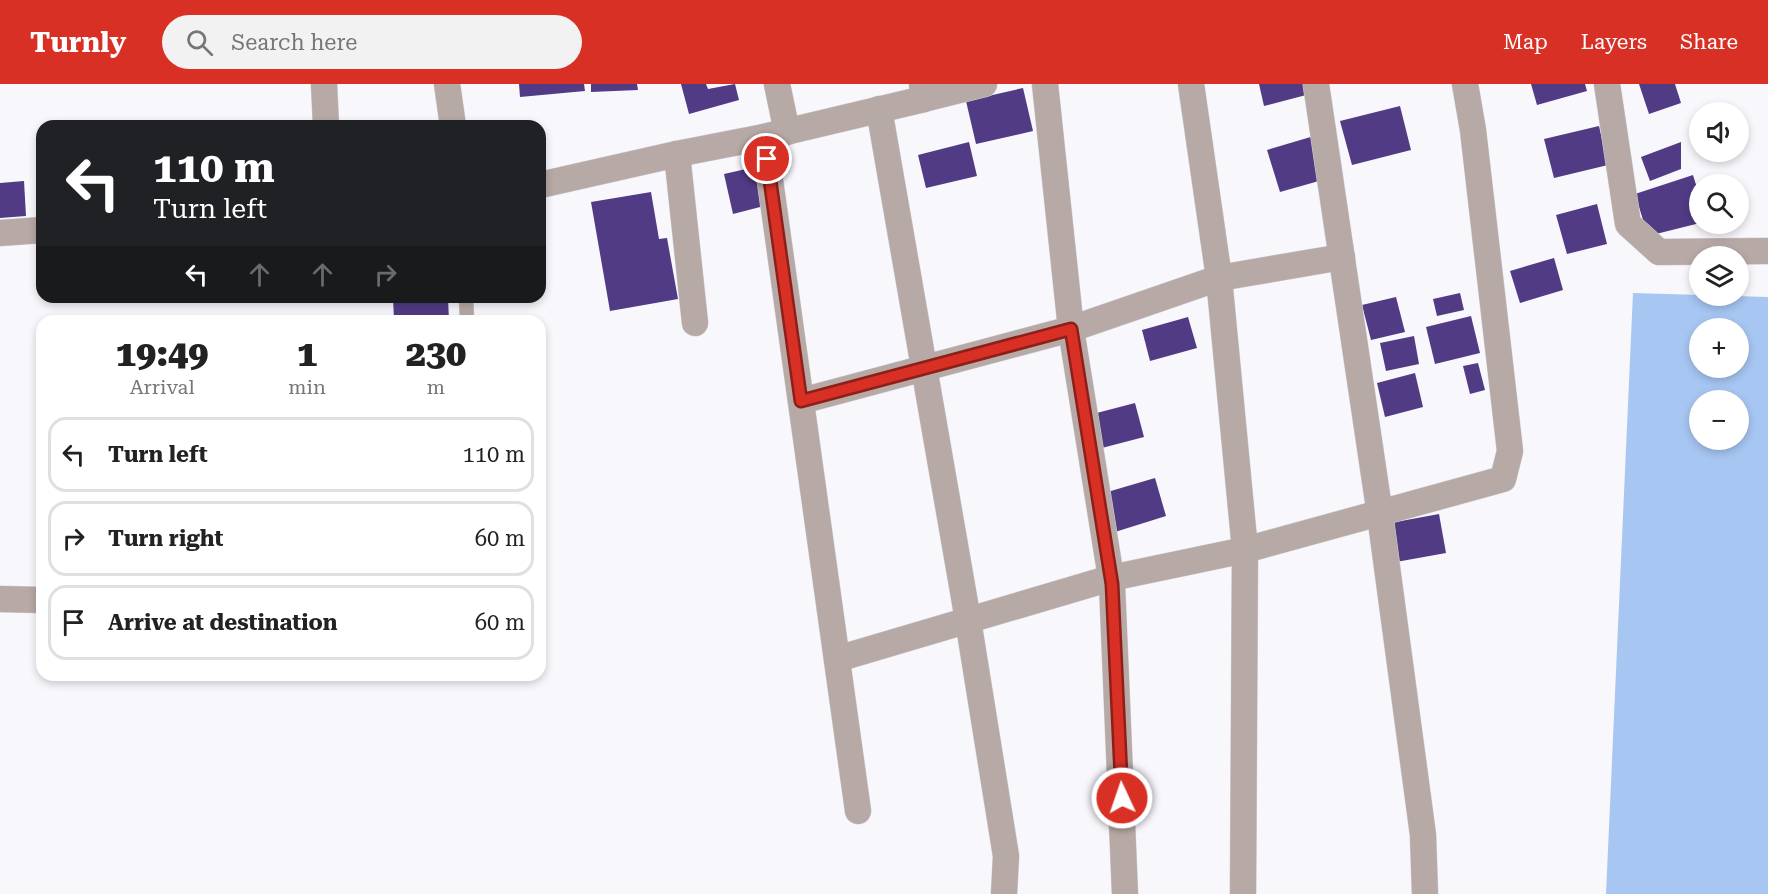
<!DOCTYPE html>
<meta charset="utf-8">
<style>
:root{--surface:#fff;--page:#f2f2f2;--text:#222;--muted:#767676;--line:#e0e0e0;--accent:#d93025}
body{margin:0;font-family:"Roboto Serif",serif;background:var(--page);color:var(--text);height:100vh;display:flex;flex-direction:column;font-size:22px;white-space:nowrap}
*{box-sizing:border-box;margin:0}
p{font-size:20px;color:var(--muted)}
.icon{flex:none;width:33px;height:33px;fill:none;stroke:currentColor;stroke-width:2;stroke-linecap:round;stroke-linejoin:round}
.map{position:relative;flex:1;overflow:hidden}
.drawer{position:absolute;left:36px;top:231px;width:510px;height:366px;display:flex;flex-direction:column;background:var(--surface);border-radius:18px;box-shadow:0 3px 9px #0003}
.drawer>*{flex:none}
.hud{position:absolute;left:36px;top:36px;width:510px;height:183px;border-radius:18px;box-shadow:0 3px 9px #0003;background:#202124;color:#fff;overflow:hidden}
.tools{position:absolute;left:1689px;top:18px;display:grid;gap:12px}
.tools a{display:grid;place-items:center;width:60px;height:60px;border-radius:50%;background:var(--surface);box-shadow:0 3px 9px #0003;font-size:30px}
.pin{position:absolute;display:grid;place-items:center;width:51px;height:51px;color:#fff;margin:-26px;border:3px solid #fff;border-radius:50%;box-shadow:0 2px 6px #0007}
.me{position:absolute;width:66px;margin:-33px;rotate:357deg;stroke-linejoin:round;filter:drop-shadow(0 0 4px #0008)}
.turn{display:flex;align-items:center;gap:21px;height:126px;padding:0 18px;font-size:27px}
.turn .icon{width:78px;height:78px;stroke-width:2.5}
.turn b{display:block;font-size:42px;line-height:51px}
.lanes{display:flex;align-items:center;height:57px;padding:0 18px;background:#0003;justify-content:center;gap:30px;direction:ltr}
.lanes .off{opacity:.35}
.eta{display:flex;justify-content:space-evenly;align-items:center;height:102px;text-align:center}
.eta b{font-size:36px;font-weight:800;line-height:42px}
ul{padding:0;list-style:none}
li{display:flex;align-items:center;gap:18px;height:75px;margin:0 12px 9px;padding:0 6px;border:3px solid var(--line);border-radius:18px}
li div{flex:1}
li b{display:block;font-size:22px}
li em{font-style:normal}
header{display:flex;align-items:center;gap:36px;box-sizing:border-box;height:84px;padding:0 30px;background:var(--accent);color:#fff}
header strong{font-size:28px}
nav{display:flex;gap:33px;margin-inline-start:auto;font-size:21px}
.search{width:420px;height:54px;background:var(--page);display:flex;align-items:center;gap:15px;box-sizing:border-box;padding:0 21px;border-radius:33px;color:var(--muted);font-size:22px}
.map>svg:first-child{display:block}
.water{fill:#a7c6f2;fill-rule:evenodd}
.building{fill:#513b84}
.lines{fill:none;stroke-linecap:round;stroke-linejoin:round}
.service-casing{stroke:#d2d1d7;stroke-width:15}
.minor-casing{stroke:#d2d1d7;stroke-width:27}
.service{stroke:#b7a9a5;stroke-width:14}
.minor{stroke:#b7a9a5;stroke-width:26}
.route-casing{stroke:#8d1f18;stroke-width:15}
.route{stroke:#d93025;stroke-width:10}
</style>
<header>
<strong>Turnly</strong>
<div class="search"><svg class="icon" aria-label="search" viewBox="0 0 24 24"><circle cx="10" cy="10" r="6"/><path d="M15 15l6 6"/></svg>Search here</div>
<nav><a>Map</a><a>Layers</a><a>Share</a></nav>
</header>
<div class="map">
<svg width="1768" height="810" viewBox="0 0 1768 810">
<rect width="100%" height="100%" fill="#f8f7fc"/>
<path class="water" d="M1633 209 1768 213V810H1606ZM1700 244H1738V284H1700ZM1700 316H1738V356H1700Z"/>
<g class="building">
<polygon points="519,0 584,0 585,7 520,13"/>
<polygon points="591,0 637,0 638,6 591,8"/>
<polygon points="681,0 706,0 708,5 735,0 739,16 689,30"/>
<polygon points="1259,0 1308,0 1310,10 1264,22"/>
<polygon points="1531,0 1585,0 1587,7 1537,21"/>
<polygon points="1639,0 1675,0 1681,19 1649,30"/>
<polygon points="1023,4 1033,47 976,60 966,17"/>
<polygon points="1400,22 1411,66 1352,81 1340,37"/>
<polygon points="1599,42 1608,81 1554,94 1544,55"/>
<polygon points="1314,52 1326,95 1280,108 1267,66"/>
<polygon points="969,58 977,92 926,104 918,71"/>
<polygon points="1681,58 1681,85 1650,97 1641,73"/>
<polygon points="755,83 764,122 733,130 724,90"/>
<polygon points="1693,91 1697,104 1700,104 1700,139 1648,152 1635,110"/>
<polygon points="24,97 26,132 0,134 0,99"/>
<polygon points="651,108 659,155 667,154 678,215 610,227 591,118"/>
<polygon points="1597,120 1607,160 1567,170 1556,131"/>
<polygon points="1554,174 1563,206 1520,219 1510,187"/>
<polygon points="1460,209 1464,226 1437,232 1433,215"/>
<polygon points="393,213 448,213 449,237 394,237"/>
<polygon points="1396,213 1405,248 1371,256 1362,221"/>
<polygon points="1471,232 1480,269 1435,280 1426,243"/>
<polygon points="1188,233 1197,264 1150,277 1142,246"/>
<polygon points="1414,252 1419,280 1386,287 1380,259"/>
<polygon points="1478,279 1485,306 1470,310 1463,282"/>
<polygon points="1415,289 1423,323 1385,333 1377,299"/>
<polygon points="1135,319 1144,353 1098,365 1089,331"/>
<polygon points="1155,394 1166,432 1115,448 1104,409"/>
<polygon points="1439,430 1446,469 1396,478 1390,439"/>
</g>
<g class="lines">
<g class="service-casing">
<polyline id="service" points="466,213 467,237"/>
</g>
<g class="minor-casing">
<g id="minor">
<polyline points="324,0 326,42"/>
<polyline points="447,0 453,42"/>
<polyline points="777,0 787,48"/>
<polyline points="922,0 924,15 984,0"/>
<polyline points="1045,0 1071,245 1112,500 1125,810"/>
<polyline points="1191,0 1219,194 1245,466 1243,810"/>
<polyline points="1316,0 1380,431 1423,751 1425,810"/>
<polyline points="1607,0 1628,140 1659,168 1768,167"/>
<polyline points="879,25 968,536 1006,772 1004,810"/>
<polyline points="764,53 858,727"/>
<polyline points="677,70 695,239"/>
<polyline points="540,101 677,70 764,53 924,15"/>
<polyline points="0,149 42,146"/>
<polyline points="801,317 1071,245 1219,194 1342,173"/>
<polyline points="0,515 42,516"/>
<polyline points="837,575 1111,494 1245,466 1503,395 1510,367 1473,46 1465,0"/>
</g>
</g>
<use href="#service" class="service"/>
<use href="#minor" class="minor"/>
</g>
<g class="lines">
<g class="route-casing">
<polyline id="route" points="767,75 801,317 1071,245 1112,500 1122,714"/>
</g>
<use href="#route" class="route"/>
</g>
</svg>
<div class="tools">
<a><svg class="icon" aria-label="sound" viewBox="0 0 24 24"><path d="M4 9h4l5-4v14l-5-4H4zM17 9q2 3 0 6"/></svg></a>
<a><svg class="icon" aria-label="search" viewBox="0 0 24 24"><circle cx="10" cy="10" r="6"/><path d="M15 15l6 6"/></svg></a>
<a><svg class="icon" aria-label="layers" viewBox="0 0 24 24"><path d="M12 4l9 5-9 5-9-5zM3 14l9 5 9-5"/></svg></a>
<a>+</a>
<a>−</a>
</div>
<div class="pin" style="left:767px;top:75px;background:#d93025"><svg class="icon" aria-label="arrive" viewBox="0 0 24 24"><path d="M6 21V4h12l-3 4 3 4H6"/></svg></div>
<svg class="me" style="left:1122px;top:714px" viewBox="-20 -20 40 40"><circle r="17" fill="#d93025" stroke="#fff" stroke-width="3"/><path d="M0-11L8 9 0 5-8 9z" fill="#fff"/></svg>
<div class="hud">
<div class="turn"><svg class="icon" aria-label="left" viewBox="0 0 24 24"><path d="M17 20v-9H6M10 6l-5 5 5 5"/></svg><div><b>110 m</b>Turn left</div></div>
<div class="lanes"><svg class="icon" aria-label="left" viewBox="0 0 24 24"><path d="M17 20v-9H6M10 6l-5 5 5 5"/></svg><svg class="icon off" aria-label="ahead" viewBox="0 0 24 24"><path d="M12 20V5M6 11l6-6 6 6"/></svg><svg class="icon off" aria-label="ahead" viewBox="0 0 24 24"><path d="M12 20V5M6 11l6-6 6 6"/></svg><svg class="icon off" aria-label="right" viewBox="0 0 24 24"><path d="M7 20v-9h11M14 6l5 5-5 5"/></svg></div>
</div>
<section class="drawer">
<div class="eta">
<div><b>19:49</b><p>Arrival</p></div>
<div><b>1</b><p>min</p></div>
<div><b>230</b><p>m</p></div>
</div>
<ul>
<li><svg class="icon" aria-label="left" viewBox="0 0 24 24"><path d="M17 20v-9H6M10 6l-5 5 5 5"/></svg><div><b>Turn left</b></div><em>110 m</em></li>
<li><svg class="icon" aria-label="right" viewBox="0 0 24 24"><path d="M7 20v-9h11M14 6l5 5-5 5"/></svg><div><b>Turn right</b></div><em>60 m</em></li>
<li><svg class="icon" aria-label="arrive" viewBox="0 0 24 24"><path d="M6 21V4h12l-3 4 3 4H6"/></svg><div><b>Arrive at destination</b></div><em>60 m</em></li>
</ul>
</section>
</div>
